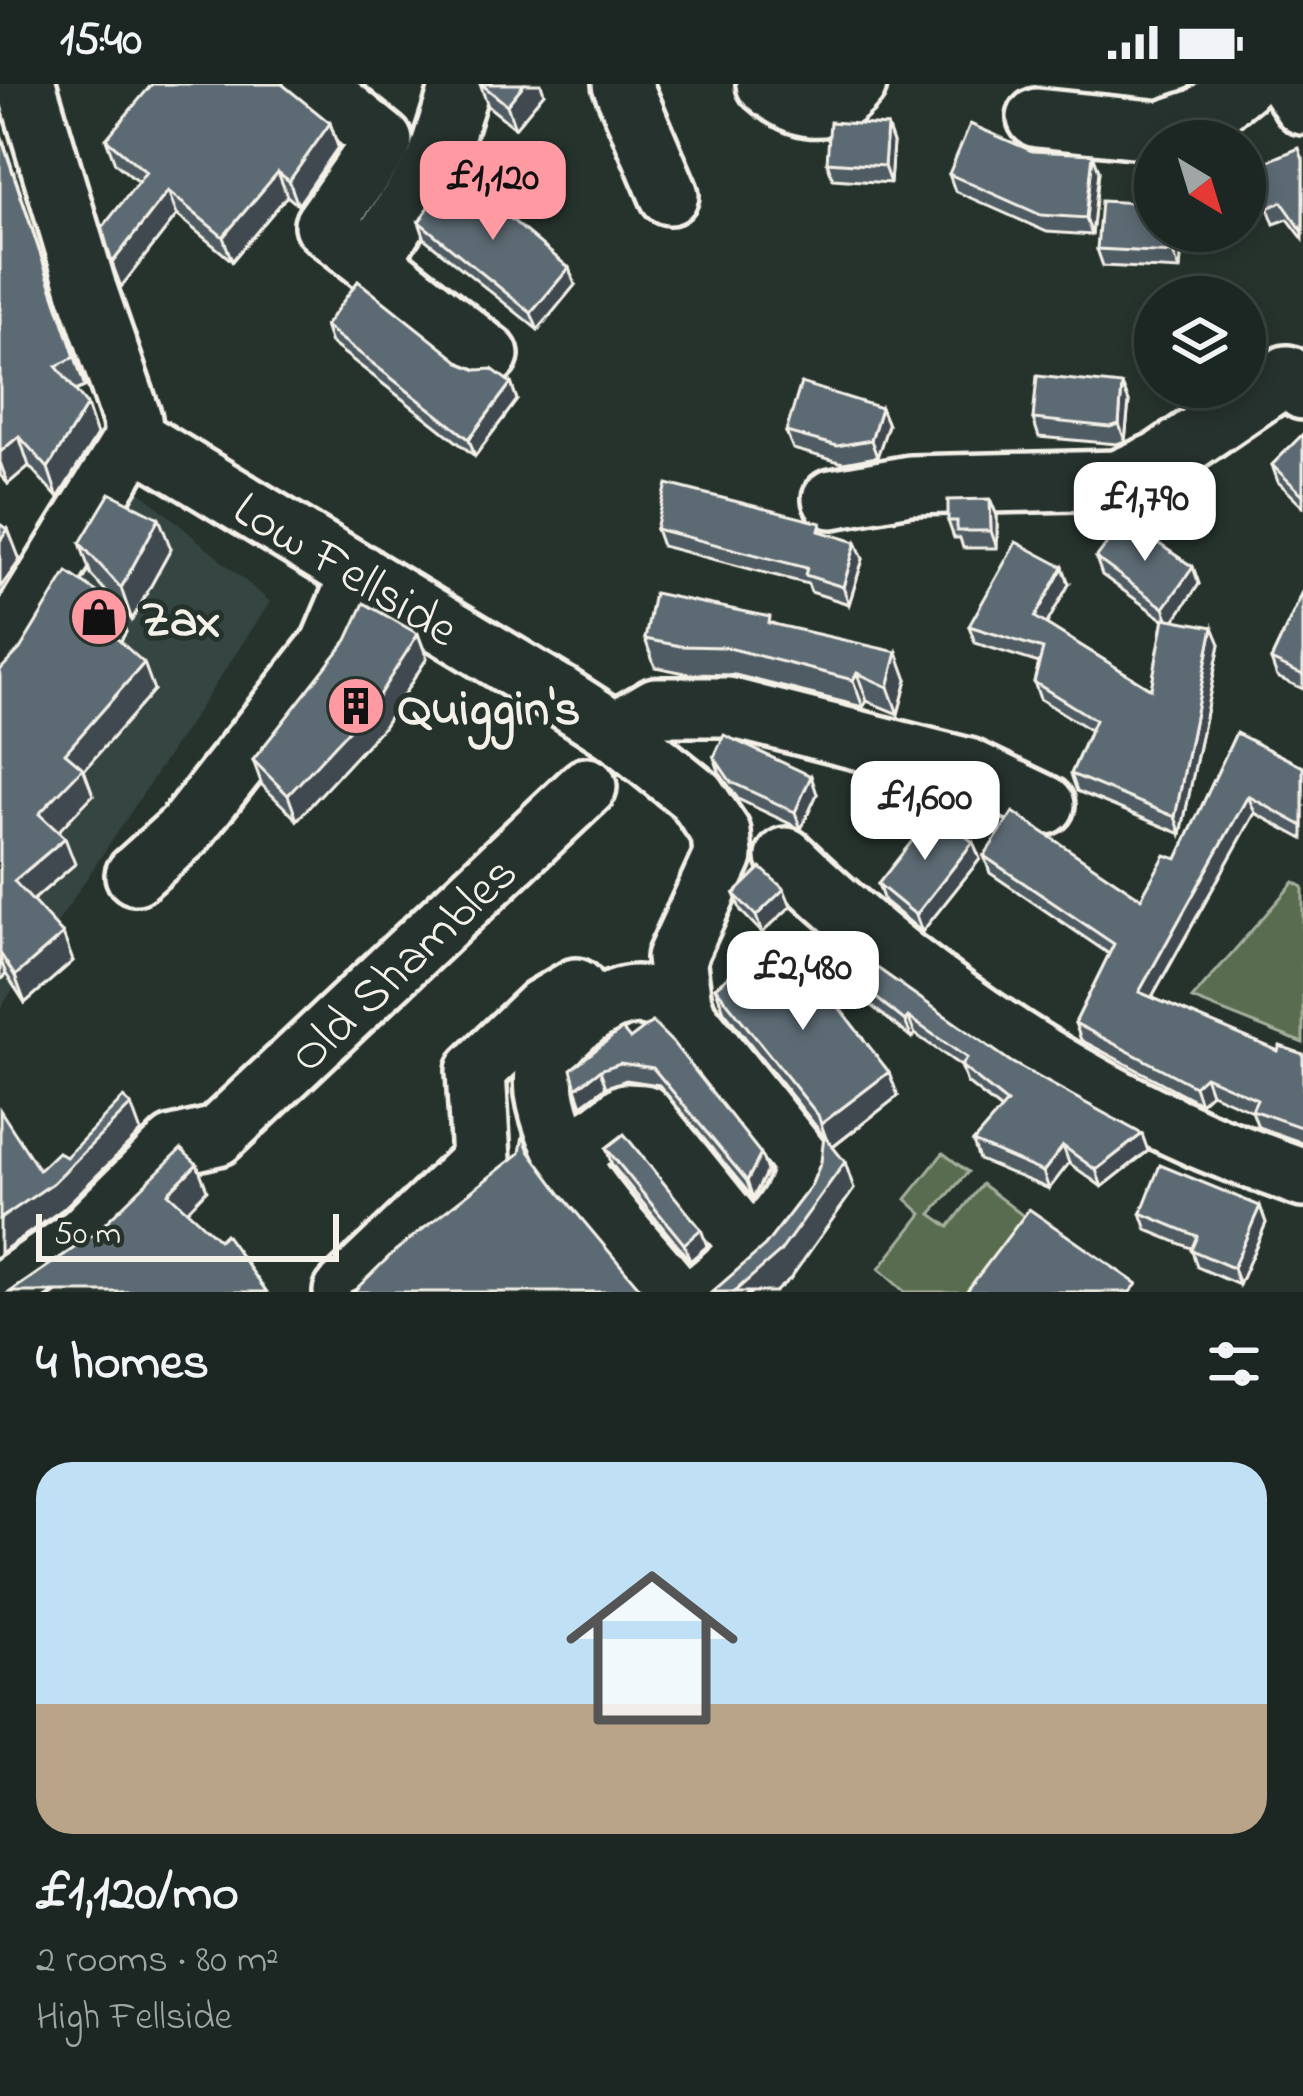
<!DOCTYPE html>
<meta charset="utf-8">
<style>
body{margin:0;font-family:"Indie Flower",sans-serif;background:#252e2a;color:#f1f3f6;height:100vh;display:flex;flex-direction:column;font-size:45px;white-space:nowrap}
*{box-sizing:border-box;margin:0}
p{font-size:39px;color:#a0a5a5}
.icon{flex:none;width:66px;height:66px;fill:none;stroke:currentColor;stroke-width:2;stroke-linecap:round;stroke-linejoin:round}
.map{position:relative;height:1208px;overflow:hidden}
.side{display:flex;flex-direction:column;background:#1c2622;flex:1}
.side>*{flex:none}
.needle{width:78px;rotate:142deg}
.controls{position:absolute;left:1134px;top:36px;display:grid;gap:24px}
.controls a{display:grid;place-items:center;width:132px;height:132px;border-radius:50%;background:#1c2622;box-shadow:0 6px 18px #0003,0 0 0 3px #3a4340;font-size:60px}
.scale{position:absolute;left:36px;bottom:30px;width:303px;box-sizing:border-box;padding-left:12px;border:6px solid #f4f1e8;border-top:0;font-size:33px;line-height:42px;white-space:nowrap;color:#f4f1e8;-webkit-text-stroke:9px #26332d;paint-order:stroke}
.price{position:absolute;translate:-50% -102px;padding:0 27px;border-radius:24px;background:#fff;color:#222;font-size:39px;line-height:78px;filter:drop-shadow(0 3px 6px #0008)}
.price::after{content:'';position:absolute;left:50%;top:72px;width:36px;height:27px;margin-left:-18px;background:inherit;clip-path:polygon(0 0,100% 0,50% 100%)}
.price.current{background:#ff9aa2;color:#111}
ul{padding:0;list-style:none}
li{display:grid;align-content:center;gap:24px;height:636px;padding:0 36px}
li span{display:grid;place-items:center;height:372px;border-radius:36px;color:#555}
li>.icon{margin-inline-start:auto}
span .icon{width:216px;height:216px;fill:#fffc;stroke-width:1}
li b{font-size:51px}
h2{display:flex;justify-content:space-between;align-items:center;height:144px;padding:0 36px;font-size:51px}
.status{display:flex;justify-content:space-between;align-items:center;height:84px;padding:0 60px;background:#1c2622;direction:ltr}
.status svg{height:33px;fill:currentColor}
.map>svg:first-child{display:block}
.built{fill:#364442}
.green{fill:#586c4f;stroke:#a6ae9c;stroke-width:3}
.lines{fill:none;stroke-linecap:round;stroke-linejoin:round}
.minor-casing{stroke:#f4f1e8;stroke-width:66}
.minor{stroke:#26332d;stroke-width:57}
.wall{fill:#4f5b63;stroke:#f4f1e8;stroke-width:3}
.shaded-wall{fill:#404a50;stroke:#f4f1e8;stroke-width:3}
.building{fill:#5c6a73;stroke:#f4f1e8;stroke-width:3}
.labels{text-anchor:middle;stroke-width:10;stroke-linejoin:round;paint-order:stroke}
.street-label{font-size:51px;fill:#f4f1e8;stroke:#26332d}
.poi-label{font-size:51px;font-weight:bold;fill:#f4f1e8;stroke:#26332d;text-anchor:start}
</style>
<div class="status"><b>15:40</b><svg viewBox="0 0 49 12"><path d="M0 12V9h3v3zM5 12V6h3v6zM10 12V3h3v9zM15 12V0h3v12zM26 1h20v11H26zM47 4h2v5h-2z"/></svg></div>
<div class="map">
<svg width="1303" height="1208" viewBox="0 0 1303 1208">
<rect width="100%" height="100%" fill="#26332d"/>
<filter id="ink" filterUnits="userSpaceOnUse"><feTurbulence type="fractalNoise" baseFrequency=".00833" numOctaves="2"/><feDisplacementMap in="SourceGraphic" scale="24" xChannelSelector="R" yChannelSelector="G"/><feConvolveMatrix kernelMatrix="1 2 1 2 8 2 1 2 1" color-interpolation-filters="sRGB"/></filter>
<g filter="url(#ink)">
<!-- built -->
<polygon class="built" points="140,407 270,518 0,925 0,598 19,580"/>
<!-- green -->
<g class="green">
<polygon points="1294,798 1303,803 1303,959 1192,915"/>
<polygon points="943,1069 968,1088 931,1130 949,1143 982,1100 1026,1134 970,1208 905,1208 879,1185 922,1130 906,1115"/>
</g>
<g class="lines">
<!-- minor casing -->
<g class="minor-casing">
<g id="minor">
<polyline points="26,0 87,205 132,335 134,354"/>
<polyline points="313,0 383,57 324,141 370,177"/>
<polyline points="461,0 435,81 370,177 489,271"/>
<polyline points="622,0 669,111"/>
<path d="M766 0C797 27 828 35 857 0"/>
<polyline points="1289,0 1303,21"/>
<polyline points="1037,34 1161,47 1202,33 1243,0"/>
<path id="s1" d="M134 354 559 611 615 647 696 712 721 749 723 772 676 874 682 919 688 935 801 1076C807 1122 737 1180 704 1208"/>
<polyline points="832,415 910,401 1118,396 1162,376 1287,291 1303,306"/>
<polyline points="0,571 134,354"/>
<polyline points="615,647 656,623 727,623 968,684 1045,721"/>
<path d="M786 773C904 888 1049 988 1200 1055 1234 1070 1269 1081 1303 1094"/>
<polyline points="135,791 184,747 330,561 360,490"/>
<polyline points="566,1075 626,1029 643,1030 751,1164"/>
<path id="s2" d="M1 1208 84 1151 174 1062 217 1052 587 703"/>
<polyline points="343,1208 481,1076 476,987 542,924 576,904"/>
<path d="M673 1208C626 1149 557 1087 545 1009 544 1000 544 982 548 973 560 946 614 905 644 912 671 918 685 933 702 954"/>
</g>
</g>
<!-- minor -->
<use href="#minor" class="minor"/>
</g>
<!-- wall -->
<g class="wall">
<polygon points="480,0 544,9 515,44 488,22"/>
<polygon points="330,39 338,63 298,121 287,112 232,177 177,131 121,203 138,98 115,79 106,55"/>
<polygon points="887,42 893,59 890,99 833,95 827,78"/>
<polygon points="0,47 85,303 75,307 97,351 58,414 29,382 8,400 0,391"/>
<polygon points="1032,67 1099,87 1092,151 1047,148 955,107 949,90"/>
<polygon points="1303,76 1303,155 1288,135 1274,140 1268,124"/>
<polygon points="419,138 575,201 538,246 425,155"/>
<polygon points="1183,147 1180,186 1103,182 1097,165"/>
<polygon points="325,242 462,280 511,299 517,316 475,372 331,259"/>
<polygon points="1122,301 1129,318 1125,357 1117,360 1039,353 1033,335"/>
<polygon points="881,324 888,341 877,373 843,379 793,365 786,348"/>
<polygon points="1303,350 1303,422 1278,398 1272,381"/>
<polygon points="990,415 997,432 997,464 963,464 960,454 954,454 948,437"/>
<polygon points="656,445 824,448 863,475 849,520 811,508 808,500 662,462"/>
<polygon points="80,459 171,465 132,536 91,491"/>
<polygon points="1096,474 1193,483 1199,500 1174,536 1220,560 1181,750 1077,707 1071,690 1090,646 1040,615 1034,598 1039,579 975,559 969,542 1069,500 1046,540 1151,605 1164,536 1102,491"/>
<polygon points="1303,508 1303,605 1277,593 1271,576"/>
<polygon points="116,521 126,548 120,558 154,606 84,686 93,711 58,747 75,780 32,817 73,877 25,919 6,890 0,896 0,586"/>
<polygon points="772,539 907,596 898,630 867,617 863,623 735,591 690,590 655,583 645,555"/>
<polygon points="418,550 427,574 383,643 297,736 262,701 253,676"/>
<polygon points="1236,649 1303,683 1303,755 1255,729 1152,914 1278,967 1303,970 1303,1059 1258,1043 1252,1027 1211,1009 1200,1019 1081,956 1075,939 1109,870 990,789 984,772 1141,814 1177,775"/>
<polygon points="714,673 817,710 801,745 738,715 720,690"/>
<polygon points="973,758 980,775 922,848 884,817 878,800"/>
<polygon points="734,810 791,822 762,849 741,827"/>
<polygon points="782,882 898,1012 833,1063 854,1105 790,1195 765,1162 811,1102 821,1078 826,1055 724,927 715,903"/>
<polygon points="859,900 1011,978 1148,1067 1102,1103 1069,1079 1049,1105 979,1076 973,1058 1001,1026 967,999 961,982 915,950 912,954 865,917"/>
<polygon points="630,955 767,1087 753,1114 659,1001 626,996 606,1003 582,1021 576,1004"/>
<polygon points="606,1064 707,1162 690,1177 612,1081"/>
<polygon points="1260,1122 1266,1139 1239,1201 1197,1183 1191,1164 1147,1146 1141,1129"/>
</g>
<!-- shaded-wall -->
<g class="shaded-wall">
<polygon points="524,0 541,0 544,9 515,44 507,21"/>
<polygon points="330,39 338,63 298,121 289,97"/>
<polygon points="887,42 893,59 890,99 884,82"/>
<polygon points="1093,70 1099,87 1092,151 1086,134"/>
<polygon points="278,88 287,112 232,177 223,153"/>
<polygon points="168,107 177,131 121,203 112,179"/>
<polygon points="1175,147 1183,147 1180,186 1173,169"/>
<polygon points="569,184 575,201 538,246 531,229"/>
<polygon points="511,299 517,316 475,372 469,355"/>
<polygon points="1122,301 1129,318 1125,357 1119,340"/>
<polygon points="87,321 97,351 58,414 48,384"/>
<polygon points="881,324 888,341 877,373 871,356"/>
<polygon points="19,352 29,382 8,400 0,378 0,368"/>
<polygon points="990,415 997,432 997,464 991,447"/>
<polygon points="159,434 171,465 132,536 121,504"/>
<polygon points="8,445 20,476 0,504 0,457"/>
<polygon points="856,458 863,475 849,520 843,503"/>
<polygon points="1063,483 1069,500 1041,550 1035,533"/>
<polygon points="1193,483 1199,500 1171,541 1164,524"/>
<polygon points="116,521 126,548 113,570 104,543"/>
<polygon points="1213,543 1220,560 1181,750 1175,733"/>
<polygon points="418,550 427,574 383,643 297,736 288,711"/>
<polygon points="897,568 907,596 898,630 888,603"/>
<polygon points="144,579 154,606 84,686 93,711 49,757 39,730 65,669"/>
<polygon points="857,589 867,617 863,623 853,596"/>
<polygon points="811,692 817,710 801,745 795,728"/>
<polygon points="1248,712 1255,729 1145,925 1139,908"/>
<polygon points="65,754 75,780 24,824 14,797"/>
<polygon points="973,758 980,775 922,848 916,831"/>
<polygon points="784,805 791,822 762,849 756,832"/>
<polygon points="63,850 73,877 25,919 15,892"/>
<polygon points="0,874 6,890 0,896"/>
<polygon points="908,933 915,950 912,954 905,937"/>
<polygon points="600,986 606,1003 582,1021 576,1004"/>
<polygon points="889,988 898,1012 830,1065 821,1040"/>
<polygon points="1205,992 1211,1009 1200,1019 1194,1002"/>
<polygon points="131,1021 141,1048 63,1125 0,1169 0,1135"/>
<polygon points="1142,1050 1148,1067 1102,1103 1096,1086"/>
<polygon points="1063,1062 1069,1079 1049,1105 1043,1088"/>
<polygon points="761,1070 767,1087 753,1114 747,1097"/>
<polygon points="845,1078 854,1105 790,1195 775,1208 734,1208"/>
<polygon points="197,1080 207,1106 178,1136 168,1109"/>
<polygon points="1260,1122 1266,1139 1239,1201 1233,1184"/>
<polygon points="701,1145 707,1162 690,1177 684,1160"/>
</g>
<!-- building -->
<g class="building">
<polygon points="152,0 282,0 330,39 289,97 278,88 223,153 168,107 112,179 102,144 146,88 106,55"/>
<polygon points="481,0 524,0 507,21"/>
<polygon points="830,38 887,42 884,82 827,78"/>
<polygon points="970,40 1032,67 1093,70 1086,134 1041,131 949,90"/>
<polygon points="0,50 75,273 56,282 87,321 48,384 19,352 0,368"/>
<polygon points="1299,64 1303,76 1303,148 1282,118 1268,124 1261,80"/>
<polygon points="453,86 569,184 531,229 419,138"/>
<polygon points="1101,117 1155,120 1155,147 1175,147 1173,169 1097,165"/>
<polygon points="358,197 462,280 477,286 492,285 511,299 469,355 325,242"/>
<polygon points="1037,292 1122,301 1119,340 1110,343 1033,335"/>
<polygon points="801,299 881,324 871,356 837,362 786,348"/>
<polygon points="1303,350 1303,411 1272,381"/>
<polygon points="667,400 821,439 819,447 856,458 843,503 805,491 807,484 656,445"/>
<polygon points="110,409 159,434 121,504 80,459"/>
<polygon points="990,415 991,447 957,447 957,437 948,437 948,416"/>
<polygon points="1124,436 1193,483 1164,524 1096,474"/>
<polygon points="0,440 8,445 0,457"/>
<polygon points="1016,458 1063,483 1035,533 1151,605 1164,534 1213,543 1175,733 1071,690 1095,636 1034,598 1043,565 969,542"/>
<polygon points="67,488 116,521 104,543 144,579 65,669 83,684 39,730 65,754 14,797 63,850 15,892 0,869 0,586 20,565"/>
<polygon points="1303,508 1303,591 1271,576"/>
<polygon points="654,509 770,533 769,539 897,568 888,603 857,589 853,596 725,563 680,562 645,555"/>
<polygon points="364,519 418,550 374,619 288,711 253,676 347,556"/>
<polygon points="1236,649 1303,683 1303,742 1248,712 1139,908 1278,967 1280,962 1303,970 1303,1044 1252,1026 1257,1015 1205,992 1194,1002 1075,939 1114,860 984,772 1013,728 1141,814 1165,771 1177,775"/>
<polygon points="724,651 811,692 795,728 731,698 714,673"/>
<polygon points="935,728 973,758 916,831 878,800"/>
<polygon points="761,784 784,805 756,832 734,810"/>
<polygon points="767,862 782,882 791,875 824,918 831,913 889,988 821,1040 818,1031 715,903"/>
<polygon points="873,881 1011,978 1142,1050 1096,1086 1063,1062 1043,1088 973,1058 1007,1019 961,982 967,974 908,933 905,937 859,900"/>
<polygon points="652,938 674,960 761,1070 747,1097 653,984 620,979 600,986 576,1004 571,985 622,945 630,955"/>
<polygon points="123,1014 131,1021 53,1099 0,1135 0,1026 39,1086 58,1068 66,1073"/>
<polygon points="624,1050 701,1145 684,1160 606,1064"/>
<polygon points="523,1051 529,1067 560,1109 638,1202 646,1208 350,1208 356,1205 395,1167 520,1069"/>
<polygon points="824,1052 845,1078 780,1168 734,1208 712,1208 765,1162 811,1102 821,1078"/>
<polygon points="181,1065 197,1080 168,1109 219,1156 225,1150 267,1208 10,1208 93,1151"/>
<polygon points="1160,1081 1260,1122 1233,1184 1191,1166 1197,1152 1141,1129"/>
<polygon points="1029,1125 1137,1200 1130,1208 966,1208"/>
</g>
</g>
<!-- icons -->
<defs>
<g id="shop-disc" transform="scale(3)"><circle r="9.5" fill="#ff9aa2" stroke="#26332d"/><path d="M-5-2.5h2.3a2.7 3.5 0 0 1 5.4 0H5L5.5 6h-11ZM-1.5-2.5h3a1.5 2.3 0 0 0-3 0Z" fill="#111"/></g>
<g id="building-disc" transform="scale(3)"><circle r="9.5" fill="#ff9aa2" stroke="#26332d"/><path d="M-4-6H4V6H1V3H-1V6H-4ZM-2.5-4.3h1.7v1.8h-1.7ZM.8-4.3h1.7v1.8H.8ZM-2.5-1h1.7V.8h-1.7ZM.8-1h1.7V.8H.8Z" fill="#111"/></g>
</defs>
<g fill-rule="evenodd">
<use href="#shop-disc" x="99" y="533"/>
<use href="#building-disc" x="356" y="622"/>
</g>
<g class="labels">
<!-- street labels -->
<g class="street-label">
<text dy="18" stroke="none"><textPath href="#s1" startOffset="249">Low Fellside</textPath></text>
<text dy="18" stroke="none"><textPath href="#s2" startOffset="525">Old Shambles</textPath></text>
</g>
<!-- poi labels -->
<g class="poi-label">
<text x="141" y="551">Zax</text>
<text x="398" y="640">Quiggin's</text>
</g>
</g>
</svg>
<div class="controls">
<a><svg class="needle" viewBox="-14 -14 28 28"><path d="M0-13l5 13h-10z" fill="#e53935"/><path d="M0 13l5-13h-10z" fill="#a0a5a5"/></svg></a>
<a><svg class="icon" aria-label="layers" viewBox="0 0 24 24"><path d="M12 4l9 5-9 5-9-5zM3 14l9 5 9-5"/></svg></a>
</div>
<div class="scale">50 m</div>
<b class="price current" style="left:493px;top:159px">£1,120</b>
<b class="price" style="left:1145px;top:480px">£1,790</b>
<b class="price" style="left:925px;top:779px">£1,600</b>
<b class="price" style="left:803px;top:949px">£2,480</b>
</div>
<section class="side">
<h2>4 homes<svg class="icon" aria-label="filters" viewBox="0 0 24 24"><path d="M4 7h16M4 17h16"/><circle cx="9" cy="7" r="2"/><circle cx="15" cy="17" r="2"/></svg></h2>
<ul>
<li><span style="background:linear-gradient(#bfe0f5 65%,#b9a48a 0)"><svg class="icon" aria-label="home" viewBox="0 0 24 24"><path d="M3 11l9-7 9 7M6 9v11h12V9"/></svg></span><div><b>£1,120/mo</b><p>2 rooms · 80 m²</p><p>High Fellside</p></div></li>
</ul>
</section>
